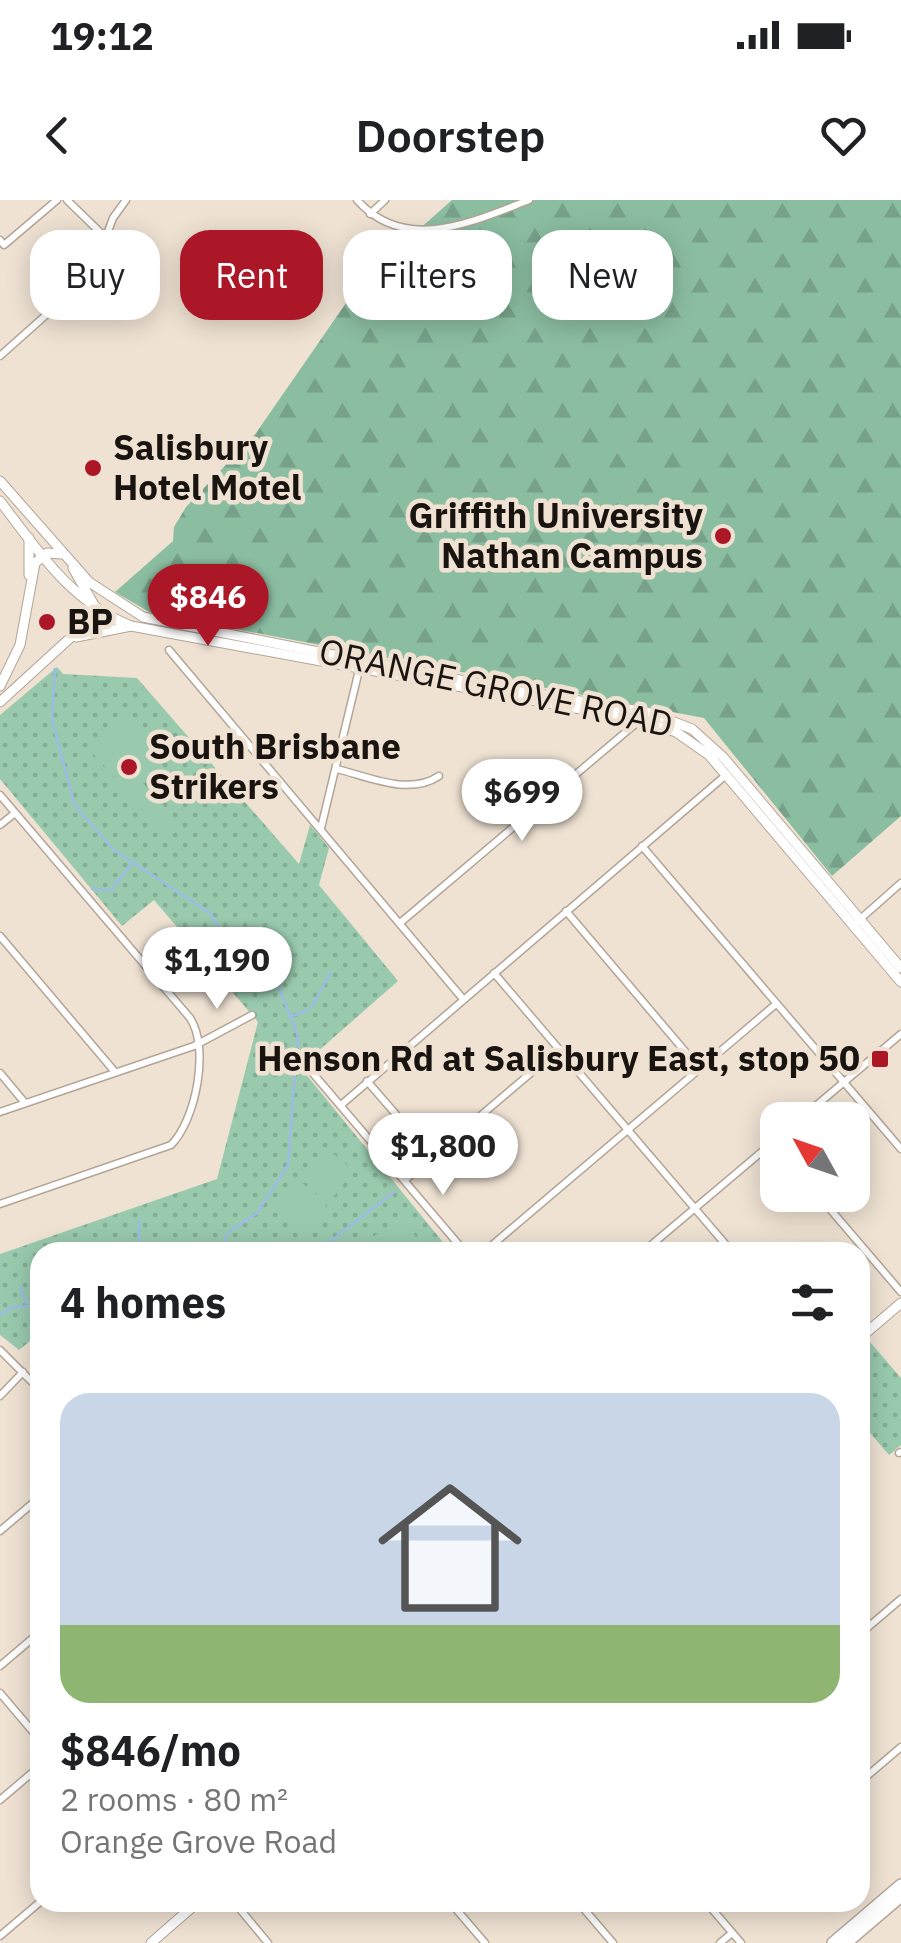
<!DOCTYPE html>
<meta charset="utf-8">
<style>
body{margin:0;font-family:"IBM Plex Sans",sans-serif;background:#f6f6f6;color:#202124;height:100vh;display:flex;flex-direction:column;font-size:38px;white-space:nowrap}
*{box-sizing:border-box;margin:0}
p{font-size:32px;color:#757577}
.icon{flex:none;width:55px;height:55px;fill:none;stroke:currentColor;stroke-width:2;stroke-linecap:round;stroke-linejoin:round}
.map{position:relative;flex:1;overflow:hidden}
.side{position:absolute;left:30px;top:1042px;width:840px;height:670px;display:flex;flex-direction:column;background:#fff;border-radius:30px;box-shadow:0 5px 25px #0003}
.side>*{flex:none}
.hud{position:absolute;left:30px;top:30px;width:842px;height:90px;display:flex;gap:20px}
.needle{width:65px;rotate:310deg}
.buttons{position:absolute;left:760px;top:902px;display:grid;gap:20px}
.buttons a{display:grid;place-items:center;width:110px;height:110px;border-radius:20px;background:#fff;box-shadow:0 5px 25px #0003;font-size:50px}
.price{position:absolute;translate:-50% -85px;padding:0 22px;border-radius:35px;background:#fff;color:#222;font-size:32px;line-height:65px;filter:drop-shadow(0 2px 5px #0008)}
.price::after{content:'';position:absolute;left:50%;top:60px;width:30px;height:22px;margin-left:-15px;background:inherit;clip-path:polygon(0 0,100% 0,50% 100%)}
.price.selected{background:#ac1728;color:#fff}
ul{padding:0;list-style:none}
li{display:grid;align-content:center;gap:20px;height:530px;padding:0 30px}
li+li{border-top:2px solid #e0e0e0}
li span{display:grid;place-items:center;height:310px;border-radius:30px;color:#555}
li>.icon{margin-inline-start:auto}
span .icon{width:180px;height:180px;fill:#fffc;stroke-width:1}
li b{font-size:42px}
h2{display:flex;justify-content:space-between;align-items:center;height:120px;padding:0 30px;font-size:42px}
.pill{padding:0 35px;border-radius:30px;background:#fff;box-shadow:0 5px 25px #0003;font-size:35px;line-height:90px}
.pill.selected{background:#ac1728;color:#fff}
.status{display:flex;justify-content:space-between;align-items:center;height:70px;padding:0 50px;background:#fff;direction:ltr}
.status svg{height:28px;fill:currentColor}
header{display:flex;justify-content:space-between;align-items:center;height:130px;padding:0 30px;background:#fff;font-size:45px;font-weight:600}
.map>svg:first-child{display:block}
.green{fill:url(#green-dots)}
.forest{fill:url(#forest-firs)}
.pitch{fill:#99caae}
.lines{fill:none;stroke-linecap:round;stroke-linejoin:round}
.stream{stroke:#9dbce5;stroke-width:2.5}
.street-casing{stroke:#b2a597;stroke-width:9}
.secondary-casing{stroke:#b2a597;stroke-width:11}
.highway-casing{stroke:#b2a597;stroke-width:14}
.street{stroke:#fff;stroke-width:6}
.secondary{stroke:#fff;stroke-width:9}
.highway{stroke:#fff;stroke-width:11}
.poi-dot{fill:#ac1728;stroke:#efe2d3;stroke-width:4}
.labels{text-anchor:middle;stroke-width:9;stroke-linejoin:round;paint-order:stroke}
.poi-label{font-size:35px;font-weight:bold;fill:#19140f;stroke:#efe2d3;text-anchor:start}
.street-label{font-size:35px;fill:#19140f;stroke:#efe2d3}
</style>
<div class="status"><b>19:12</b><svg viewBox="0 0 49 12"><path d="M0 12V9h3v3zM5 12V6h3v6zM10 12V3h3v9zM15 12V0h3v12zM26 1h20v11H26zM47 4h2v5h-2z"/></svg></div>
<header><svg class="icon" aria-label="back" viewBox="0 0 24 24"><path d="M15 5l-7 7 7 7"/></svg>Doorstep<svg class="icon" aria-label="heart" viewBox="0 0 24 24"><path d="M12 20l-8-8c-3-5 5-10 8-4 3-6 11-1 8 4z"/></svg></header>
<div class="map">
<svg width="901" height="1743" viewBox="0 0 901 1743">
<defs>
<pattern id="green-dots" width="8" height="8" patternUnits="userSpaceOnUse" patternTransform="scale(2.5)"><rect width="8" height="8" fill="#99caae"/><path d="M2 2h.1M6 6h.1" fill="none" stroke="#83ad94" stroke-width="1.8" stroke-linecap="round"/></pattern>
<pattern id="forest-firs" width="22" height="20" patternUnits="userSpaceOnUse" patternTransform="scale(2.5)"><rect width="22" height="20" fill="#8bbda1"/><path d="M5 1l3.5 6h-7zM16 11l3.5 6h-7z" fill="#77a289"/></pattern>
</defs>
<rect width="100%" height="100%" fill="#efe2d3"/>
<!-- green -->
<g class="green">
<polygon points="57,467 63,474 137,478 299,664 310,625 329,648 319,685 398,781 300,867 451,1052 40,1052 40,1133 19,1150 0,1135 0,1054 217,979 258,822 154,700 122,726 0,579 0,515"/>
<polygon points="870,1142 901,1178 901,1245 889,1255 860,1221 860,1151"/>
</g>
<!-- forest -->
<polygon class="forest" points="452,0 901,0 901,616 832,676 704,518 151,413 115,392 173,341 174,327 186,307 256,233 362,80"/>
<!-- pitch -->
<g class="pitch">
<polygon points="127,514 165,556 139,579 182,626 169,637 88,548"/>
<polygon points="325,947 354,971 330,1001 301,977"/>
<polygon points="298,980 328,1003 304,1033 275,1009"/>
<polygon points="404,1018 425,1052 347,1052"/>
</g>
<g class="lines">
<!-- stream -->
<g class="stream">
<polyline points="55,469 52,520 75,606 114,650 210,713 234,752 279,788 298,836 288,965 257,1013 229,1032 219,1052"/>
<polyline points="92,689 111,690 132,663"/>
<polyline points="312,806 331,772"/>
<polyline points="291,817 308,809"/>
<polyline points="139,1052 139,1020"/>
<polyline points="309,1052 328,1043 394,992"/>
<polyline points="20,1086 26,1103"/>
<polyline points="0,1115 10,1108 40,1104"/>
</g>
<!-- street casing -->
<g class="street-casing">
<g id="street">
<polyline points="67,0 106,38"/>
<path d="M357 0C405 54 472 22 529 0"/>
<polyline points="370,14 385,0"/>
<polyline points="0,40 4,45 57,0"/>
<polyline points="0,156 92,74 113,18 126,0"/>
<polyline points="169,450 463,799"/>
<path d="M337 569C369 577 409 596 439 576"/>
<path d="M0 595 190 818C210 848 196 920 171 945L0 1004"/>
<polyline points="0,625 15,613"/>
<polyline points="321,628 360,466"/>
<polyline points="642,646 901,949"/>
<polyline points="566,711 700,869"/>
<polyline points="858,721 901,683"/>
<polyline points="400,723 640,520"/>
<polyline points="0,736 115,872"/>
<polyline points="494,773 732,1052"/>
<polyline points="305,864 465,1052"/>
<polyline points="0,873 25,903"/>
<polyline points="367,881 432,956"/>
<polyline points="341,905 726,575"/>
<polyline points="0,912 194,846 252,815"/>
<polyline points="799,920 901,834"/>
<polyline points="405,980 559,849"/>
<polyline points="818,995 901,1092"/>
<polyline points="484,1052 776,804"/>
<polyline points="643,1052 778,938"/>
<polyline points="0,1150 40,1190"/>
<polyline points="0,1196 23,1172"/>
<polyline points="899,1253 901,1252"/>
<polyline points="0,1331 40,1297"/>
<polyline points="860,1434 901,1399"/>
<polyline points="0,1466 40,1432"/>
<polyline points="0,1493 40,1540"/>
<polyline points="860,1582 901,1547"/>
<polyline points="0,1600 40,1566"/>
<polyline points="234,1702 268,1743"/>
<polyline points="450,1702 485,1743"/>
<polyline points="578,1702 613,1743"/>
<polyline points="706,1702 741,1743"/>
<polyline points="712,1709 720,1702"/>
<polyline points="0,1736 40,1702"/>
<polyline points="720,1743 732,1733"/>
</g>
</g>
<!-- secondary casing -->
<g class="secondary-casing">
<g id="secondary">
<polyline points="0,281 89,382 143,417 480,484 651,513 692,529 723,557 901,768"/>
<path d="M0 301C38 351 71 402 131 426L640 520 676 532 709 555 901 782"/>
<polyline points="29,338 29,375"/>
<polyline points="76,437 131,426"/>
<polyline points="0,486 20,445 35,363 47,353 61,354"/>
<polyline points="0,502 92,418 94,405 73,368"/>
<polyline points="860,1138 901,1103"/>
<polyline points="151,1743 198,1702"/>
</g>
</g>
<!-- highway casing -->
<g class="highway-casing">
<g id="highway">
<polyline points="833,1743 901,1685"/>
<polyline points="846,1743 901,1696"/>
</g>
</g>
<!-- street -->
<use href="#street" class="street"/>
<!-- secondary -->
<use href="#secondary" class="secondary"/>
<!-- highway -->
<use href="#highway" class="highway"/>
</g>
<!-- markers -->
<g class="poi-dot">
<circle cx="93" cy="268" r="10"/>
<circle cx="723" cy="336" r="10"/>
<circle cx="47" cy="422" r="10"/>
<circle cx="129" cy="567" r="10"/>
<rect x="870" y="849" width="20" height="20" rx="5"/>
</g>
<g class="labels">
<!-- poi labels -->
<g class="poi-label">
<text x="113" y="260">Salisbury<tspan x="113" dy="40">Hotel Motel</tspan></text>
<text x="703" y="328" text-anchor="end">Griffith University<tspan x="703" dy="40">Nathan Campus</tspan></text>
<text x="67" y="434">BP</text>
<text x="149" y="559">South Brisbane<tspan x="149" dy="40">Strikers</tspan></text>
<text x="860" y="871" text-anchor="end">Henson Rd at Salisbury East, stop 50</text>
</g>
<!-- street labels -->
<g class="street-label">
<text transform="translate(496 488) rotate(12)" y="12">ORANGE GROVE ROAD</text>
</g>
</g>
</svg>
<div class="buttons">
<a><svg class="needle" viewBox="-14 -14 28 28"><path d="M0-13l5 13h-10z" fill="#e53935"/><path d="M0 13l5-13h-10z" fill="#757577"/></svg></a>
</div>
<b class="price selected" style="left:208px;top:449px">$846</b>
<b class="price" style="left:522px;top:644px">$699</b>
<b class="price" style="left:217px;top:812px">$1,190</b>
<b class="price" style="left:443px;top:998px">$1,800</b>
<div class="hud">
<a class="pill">Buy</a>
<a class="pill selected">Rent</a>
<a class="pill">Filters</a>
<a class="pill">New</a>
</div>
<section class="side">
<h2>4 homes<svg class="icon" aria-label="filters" viewBox="0 0 24 24"><path d="M4 7h16M4 17h16"/><circle cx="9" cy="7" r="2"/><circle cx="15" cy="17" r="2"/></svg></h2>
<ul>
<li><span style="background:linear-gradient(#c9d6e8 75%,#8fb573 0)"><svg class="icon" aria-label="home" viewBox="0 0 24 24"><path d="M3 11l9-7 9 7M6 9v11h12V9"/></svg></span><div><b>$846/mo</b><p>2 rooms · 80 m²</p><p>Orange Grove Road</p></div></li>
</ul>
</section>
</div>
